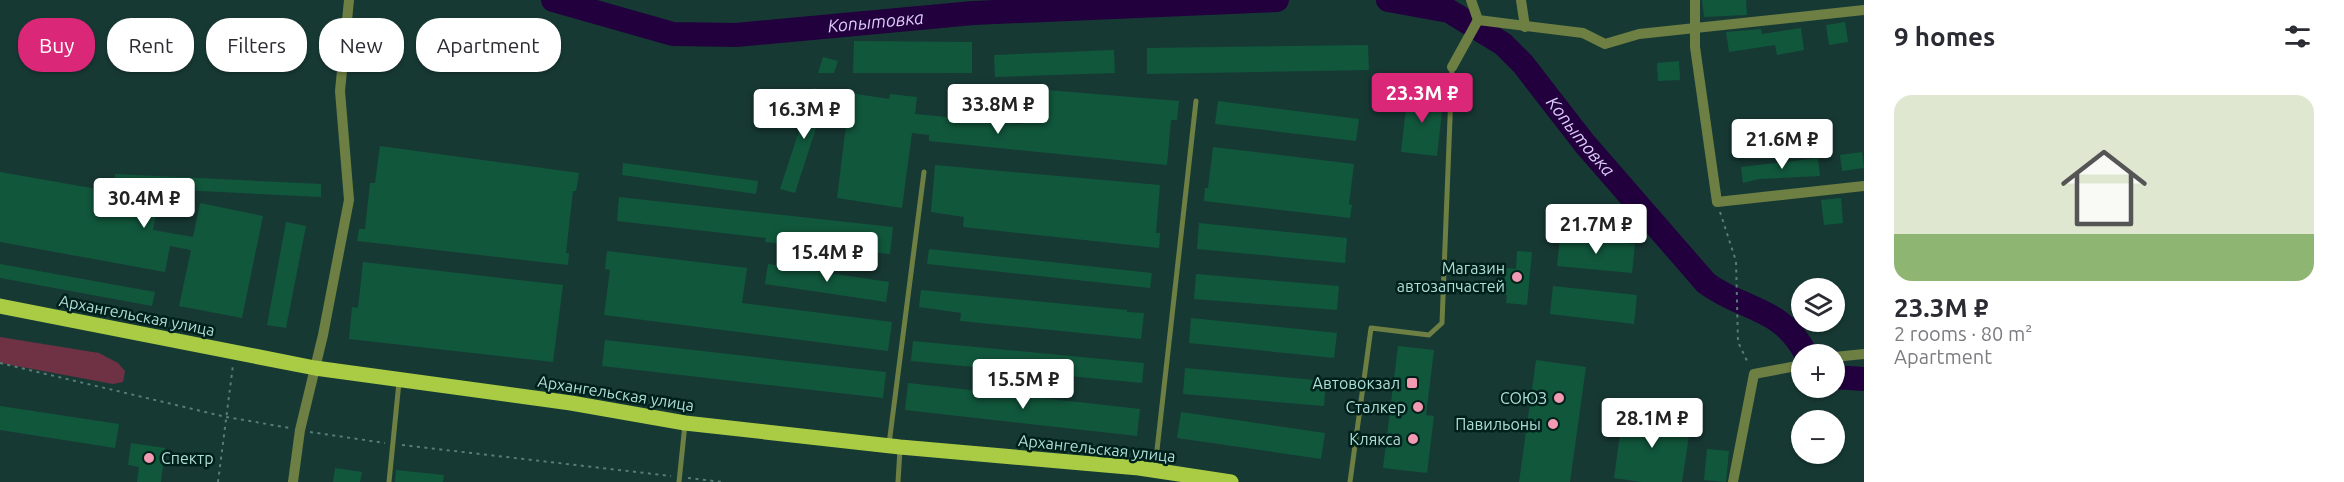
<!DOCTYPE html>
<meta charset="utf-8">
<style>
body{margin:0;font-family:Ubuntu,sans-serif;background:#f2f2f3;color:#2b2b33;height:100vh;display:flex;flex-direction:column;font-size:22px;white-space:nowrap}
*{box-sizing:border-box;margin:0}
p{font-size:20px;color:#7c7c81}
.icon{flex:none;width:33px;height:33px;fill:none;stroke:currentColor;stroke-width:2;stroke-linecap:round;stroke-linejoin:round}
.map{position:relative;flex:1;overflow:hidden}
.side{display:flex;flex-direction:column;background:#fff;width:480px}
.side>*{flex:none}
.banner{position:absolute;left:18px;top:18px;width:570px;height:54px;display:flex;gap:12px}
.fabs{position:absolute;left:1791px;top:278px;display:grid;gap:12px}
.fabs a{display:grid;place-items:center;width:54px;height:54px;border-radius:50%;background:#fff;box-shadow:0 2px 4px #0004;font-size:30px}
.price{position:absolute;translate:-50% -51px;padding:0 14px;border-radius:6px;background:#fff;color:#222;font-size:20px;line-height:39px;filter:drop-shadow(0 2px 3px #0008)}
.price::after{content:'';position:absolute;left:50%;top:36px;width:18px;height:14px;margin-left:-9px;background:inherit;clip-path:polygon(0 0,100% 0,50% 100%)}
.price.active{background:#db2777;color:#fff}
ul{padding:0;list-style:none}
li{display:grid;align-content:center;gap:12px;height:318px;padding:0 30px}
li+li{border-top:2px solid #e1e1e2}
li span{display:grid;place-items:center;height:186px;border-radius:18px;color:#555}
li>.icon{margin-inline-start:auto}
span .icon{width:108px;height:108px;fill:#fffc;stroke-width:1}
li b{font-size:26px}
h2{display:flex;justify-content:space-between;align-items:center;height:72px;padding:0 30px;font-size:26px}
.tag{padding:0 21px;border-radius:24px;background:#fff;box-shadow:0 2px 4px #0004;font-size:21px;line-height:54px}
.tag.active{background:#db2777;color:#fff}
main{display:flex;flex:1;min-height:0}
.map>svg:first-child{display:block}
.green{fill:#6f3144}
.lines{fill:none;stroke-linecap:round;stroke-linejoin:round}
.stream{stroke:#21003d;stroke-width:4}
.river{stroke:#21003d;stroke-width:24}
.building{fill:#11573c}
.path{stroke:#567d77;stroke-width:2;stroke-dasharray:3 4.5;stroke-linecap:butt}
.lane{stroke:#6e7f43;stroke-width:5}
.street{stroke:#6e7f43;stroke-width:10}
.primary{stroke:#a9cc44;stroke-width:15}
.poi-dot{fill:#f19ab1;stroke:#00201b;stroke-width:2}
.labels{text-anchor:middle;stroke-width:5;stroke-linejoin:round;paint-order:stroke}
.poi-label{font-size:16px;fill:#afded6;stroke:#00201b;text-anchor:end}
.street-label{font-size:16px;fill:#afded6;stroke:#00201b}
.water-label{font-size:18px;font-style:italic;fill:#dbc9f7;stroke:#00201b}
</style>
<main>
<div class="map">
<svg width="1864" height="482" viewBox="0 0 1864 482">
<rect width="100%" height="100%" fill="#173934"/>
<!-- green -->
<polygon class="green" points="0,337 99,353 118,363 125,371 123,382 113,384 0,363"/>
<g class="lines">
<!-- stream -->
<polyline class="stream" points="1447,0 1449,11"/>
<!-- river -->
<g class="river">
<path id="s1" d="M553 0 673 34 736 35 973 13 1277 0"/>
<path id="s2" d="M1388 0 1449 11 1503 44 1523 64 1585 144 1706 283C1743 311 1781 306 1806 354"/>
<polyline points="1834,377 1864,379"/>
</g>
</g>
<!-- building -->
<g class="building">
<polygon points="1702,0 1746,0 1747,15 1704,17"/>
<polygon points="1845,22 1848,42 1829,45 1826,25"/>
<polygon points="1801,28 1804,50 1777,55 1775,45 1729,52 1726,32 1761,29 1762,34"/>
<polygon points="854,41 972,42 972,73 853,73"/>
<polygon points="1368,45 1369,70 1147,74 1147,48"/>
<polygon points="1114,50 1115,73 995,77 994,55"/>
<polygon points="823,57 838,61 834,73 818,73"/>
<polygon points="1679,61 1680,80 1658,81 1657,63"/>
<polygon points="813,88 828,91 795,193 780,189"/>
<polygon points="1023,88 1179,101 1177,120 1171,120 1167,165 929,141 929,135 912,133 902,208 837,198 850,93 889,99 890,94 917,97 915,114 1020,124"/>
<polygon points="1408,91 1444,95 1437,156 1401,152"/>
<polygon points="1218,101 1359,119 1356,141 1215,124"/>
<polygon points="380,146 579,173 576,191 573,191 566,253 569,253 568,265 357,241 359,229 365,229 370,183 375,183"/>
<polygon points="1213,147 1354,164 1349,204 1352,205 1350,218 1204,201 1205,188 1208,188"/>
<polygon points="1862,152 1864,168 1842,171 1840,155"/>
<polygon points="1818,158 1820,176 1759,179 1743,183 1741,167"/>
<polygon points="623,163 758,181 756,194 622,175"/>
<polygon points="935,165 1160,185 1156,233 1160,233 1159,248 963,227 964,217 931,212"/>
<polygon points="0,172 114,192 115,174 321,184 321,197 161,189 153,230 193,237 200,203 263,216 242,318 179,306 191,250 170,246 165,272 0,242"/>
<polygon points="619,197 893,227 890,254 765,242 766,238 617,221"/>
<polygon points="1841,198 1843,223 1824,225 1821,200"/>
<polygon points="286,222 306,226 286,328 267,325"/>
<polygon points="1199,223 1347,238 1345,263 1197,249"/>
<polygon points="1560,237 1635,244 1632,273 1557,266"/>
<polygon points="929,249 1152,273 1150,288 927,264"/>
<polygon points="607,251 747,268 742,303 892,322 888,351 604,315 610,270 605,269"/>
<polygon points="1517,251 1532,252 1527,305 1506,303 1507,295 1495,294 1497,277 1505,278 1506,268 1516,269"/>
<polygon points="363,262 563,285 553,362 349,339 352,307 358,308"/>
<polygon points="0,264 155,292 152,306 0,278"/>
<polygon points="768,264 889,282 886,302 765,284"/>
<polygon points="1196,274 1339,286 1337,310 1194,299"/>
<polygon points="1553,286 1637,295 1634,324 1550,314"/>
<polygon points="921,290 1127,310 1127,312 1144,313 1141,339 960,321 961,313 919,307"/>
<polygon points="1191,318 1337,333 1334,358 1189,343"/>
<polygon points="605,340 886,372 883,398 602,366"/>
<polygon points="913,341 1144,363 1142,383 911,361"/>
<polygon points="1398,346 1434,350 1426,415 1434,416 1427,473 1383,468"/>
<polygon points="1536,360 1586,367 1570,482 1519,482"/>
<polygon points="1185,368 1326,381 1324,406 1183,394"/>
<polygon points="908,383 1140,409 1137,436 905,410"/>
<polygon points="0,406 119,424 115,448 0,430"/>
<polygon points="1181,412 1325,433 1321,459 1177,438"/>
<polygon points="1623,413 1691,423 1682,482 1641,482 1614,478"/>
<polygon points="131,443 165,448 161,482 137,482 139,467 128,465"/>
<polygon points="1707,449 1729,451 1726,482 1704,480"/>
<polygon points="335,468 362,472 360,482 333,482"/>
<polygon points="396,470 444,475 443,482 395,482"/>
</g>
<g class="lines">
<!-- path -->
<g class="path">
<polyline points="1720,212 1736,261 1738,342 1748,363"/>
<polyline points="0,363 226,417 290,428"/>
<polyline points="310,432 385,443"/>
<polyline points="402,445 671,476"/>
<polyline points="688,478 723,482"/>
<polyline points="218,482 233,365"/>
</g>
<!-- lane -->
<g class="lane">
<polyline points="889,444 924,172"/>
<polyline points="1155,468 1196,101"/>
<polyline points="389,482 399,382"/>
<polyline points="679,482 685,424"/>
<polyline points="898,482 900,449"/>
<polyline points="1350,482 1371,328 1429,335 1442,323 1452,67"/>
</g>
<!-- street -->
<g class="street">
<polyline points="1471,0 1478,20 1583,33 1605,44 1639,34 1864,10"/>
<polyline points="1521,0 1525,27"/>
<polyline points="1695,0 1695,47 1717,202 1864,186"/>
<polyline points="1452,67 1478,20"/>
<polyline points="1834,357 1864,354"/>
<polyline points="293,482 300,430 323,335 349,200 340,91 349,0"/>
<polyline points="1733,482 1754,374 1802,365"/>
</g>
<!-- primary -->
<polyline class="primary" points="0,306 315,368 571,403 685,423 900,447 1139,468 1231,482"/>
</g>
<!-- markers -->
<g class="poi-dot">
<circle cx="1517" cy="277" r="6"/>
<rect x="1406" y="377" width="12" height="12" rx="3"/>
<circle cx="1559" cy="398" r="6"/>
<circle cx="1418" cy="407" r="6"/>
<circle cx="1553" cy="424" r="6"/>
<circle cx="1413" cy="439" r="6"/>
<circle cx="149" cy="458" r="6"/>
</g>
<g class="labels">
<!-- poi labels -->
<g class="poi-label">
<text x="1505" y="274">Магазин<tspan x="1505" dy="18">автозапчастей</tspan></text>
<text x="1400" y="389">Автовокзал</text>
<text x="1547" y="404">СОЮЗ</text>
<text x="1406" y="413">Сталкер</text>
<text x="1541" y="430">Павильоны</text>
<text x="1401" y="445">Клякса</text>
<text x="161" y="464" text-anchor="start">Спектр</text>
</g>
<!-- street labels -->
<g class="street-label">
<text transform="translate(137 315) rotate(11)" y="6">Архангельская улица</text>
<text transform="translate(616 393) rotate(9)" y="6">Архангельская улица</text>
<text transform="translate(1097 448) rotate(6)" y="6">Архангельская улица</text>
</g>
<!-- water labels -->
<g class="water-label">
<text dy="6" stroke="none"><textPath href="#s1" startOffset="328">Копытовка</textPath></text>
<text dy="6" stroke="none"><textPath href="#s2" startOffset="246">Копытовка</textPath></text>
</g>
</g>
</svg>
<div class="fabs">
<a><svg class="icon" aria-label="layers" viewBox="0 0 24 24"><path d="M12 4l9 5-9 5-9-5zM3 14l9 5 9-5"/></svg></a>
<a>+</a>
<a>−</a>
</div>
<b class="price active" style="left:1422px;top:124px">23.3M ₽</b>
<b class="price" style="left:998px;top:135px">33.8M ₽</b>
<b class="price" style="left:804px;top:140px">16.3M ₽</b>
<b class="price" style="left:1782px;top:170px">21.6M ₽</b>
<b class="price" style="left:144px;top:229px">30.4M ₽</b>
<b class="price" style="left:1596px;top:255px">21.7M ₽</b>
<b class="price" style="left:827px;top:283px">15.4M ₽</b>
<b class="price" style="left:1023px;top:410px">15.5M ₽</b>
<b class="price" style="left:1652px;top:449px">28.1M ₽</b>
<div class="banner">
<a class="tag active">Buy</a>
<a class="tag">Rent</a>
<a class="tag">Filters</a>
<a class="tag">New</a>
<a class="tag">Apartment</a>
</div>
</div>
<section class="side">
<h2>9 homes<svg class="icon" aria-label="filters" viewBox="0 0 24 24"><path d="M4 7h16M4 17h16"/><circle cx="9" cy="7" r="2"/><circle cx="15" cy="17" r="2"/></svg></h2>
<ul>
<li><span style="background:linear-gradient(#dfe7d0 75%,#8fb573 0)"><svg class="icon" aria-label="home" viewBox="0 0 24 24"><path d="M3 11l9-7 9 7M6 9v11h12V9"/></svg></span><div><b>23.3M ₽</b><p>2 rooms · 80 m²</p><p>Apartment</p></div></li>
</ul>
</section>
</main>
